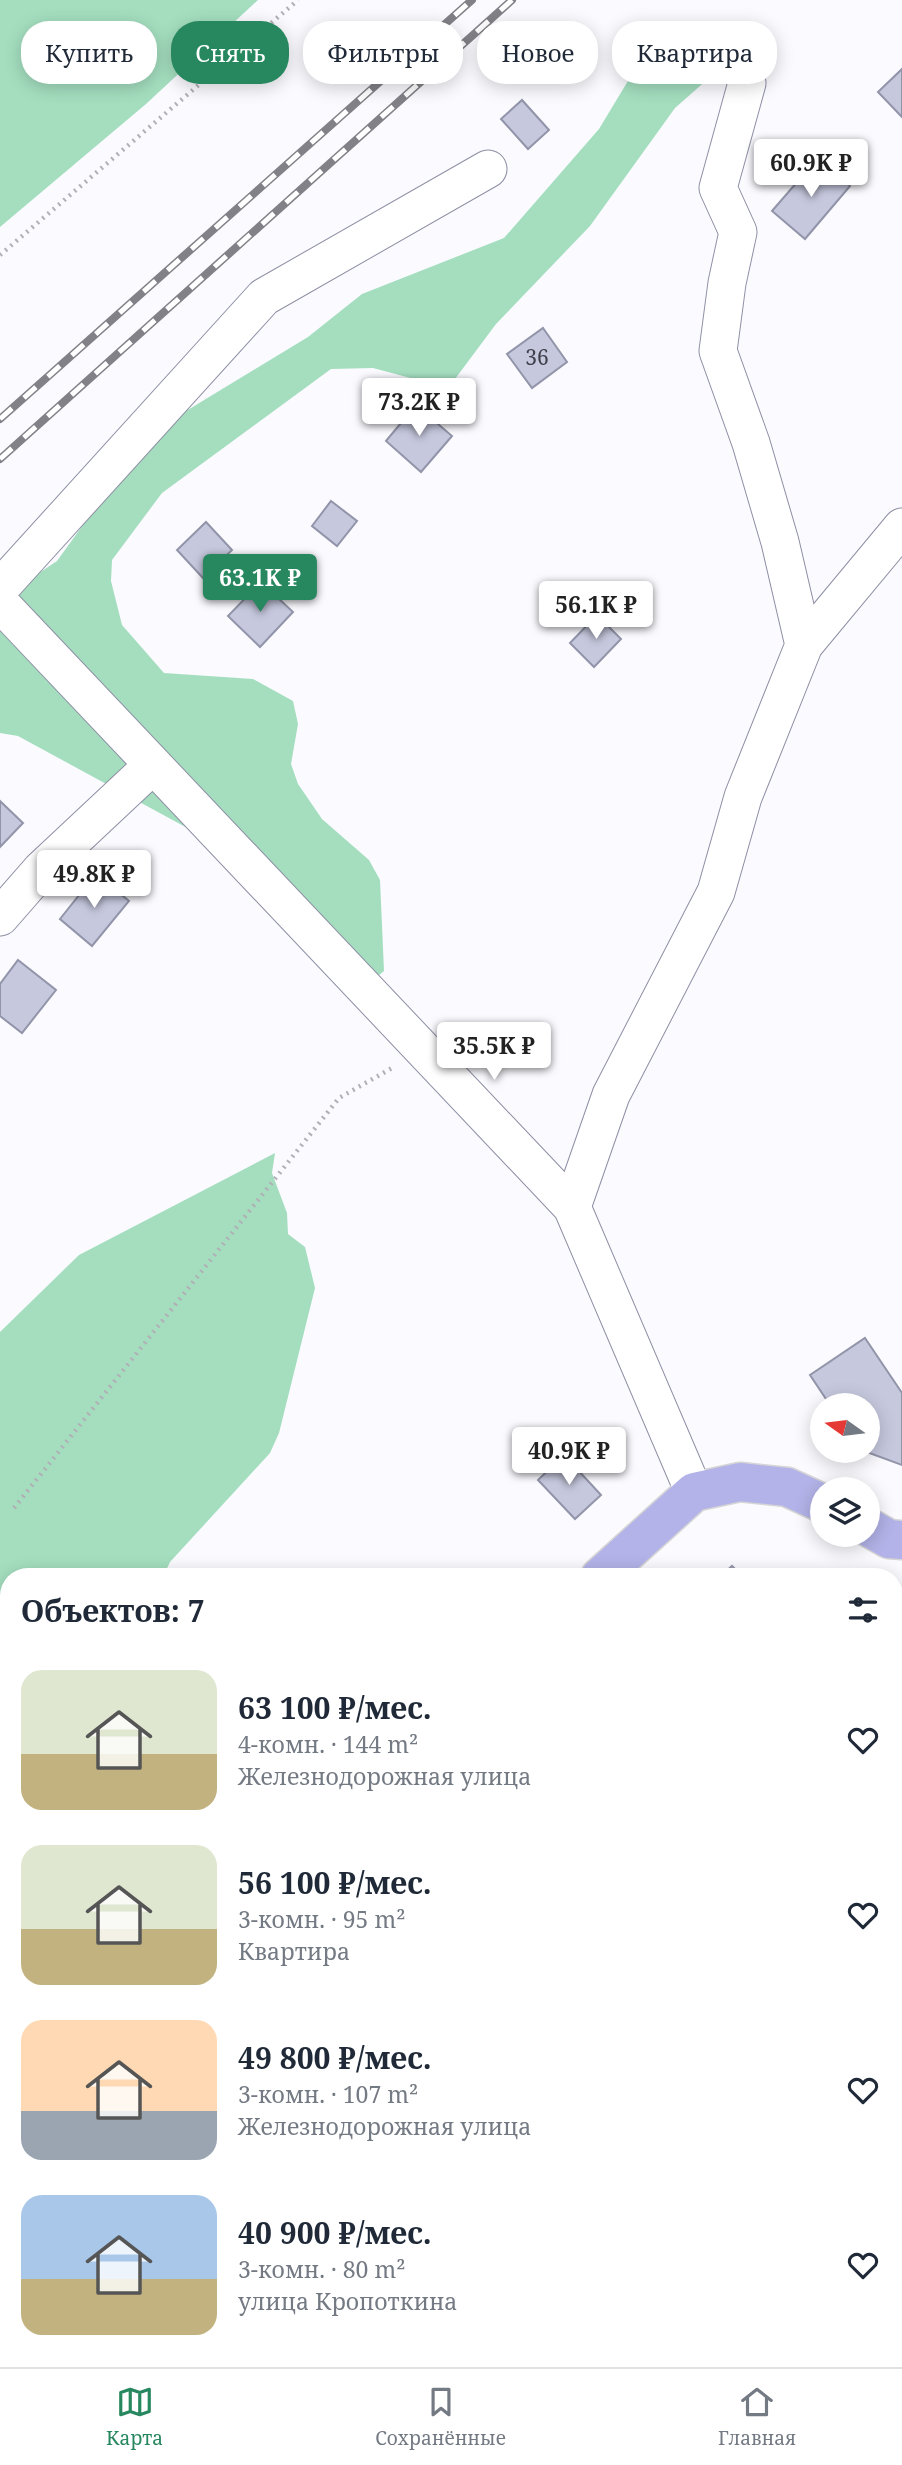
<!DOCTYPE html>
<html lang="ru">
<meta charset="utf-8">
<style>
body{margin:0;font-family:"Noto Serif",serif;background:#f2f2f3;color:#1f2937;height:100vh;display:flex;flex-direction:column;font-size:26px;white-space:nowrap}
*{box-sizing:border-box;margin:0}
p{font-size:23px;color:#747a83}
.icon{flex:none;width:38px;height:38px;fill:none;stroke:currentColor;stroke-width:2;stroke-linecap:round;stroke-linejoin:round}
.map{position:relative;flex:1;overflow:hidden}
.panel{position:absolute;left:0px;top:1568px;width:903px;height:800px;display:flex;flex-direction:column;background:#fff;border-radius:28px 28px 0 0;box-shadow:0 4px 18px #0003}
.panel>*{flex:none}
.hud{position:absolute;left:21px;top:21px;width:861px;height:63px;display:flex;gap:14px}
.needle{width:46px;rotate:284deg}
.buttons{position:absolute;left:810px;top:1393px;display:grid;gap:14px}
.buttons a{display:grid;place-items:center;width:70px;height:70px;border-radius:50%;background:#fff;box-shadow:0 4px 18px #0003;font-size:35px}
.price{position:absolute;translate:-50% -60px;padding:0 16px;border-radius:7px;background:#fff;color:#222;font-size:23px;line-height:46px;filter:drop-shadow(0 2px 4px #0008)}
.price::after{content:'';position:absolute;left:50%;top:42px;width:21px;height:16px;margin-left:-10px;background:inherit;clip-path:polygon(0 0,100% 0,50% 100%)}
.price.current{background:#27875f;color:#fff}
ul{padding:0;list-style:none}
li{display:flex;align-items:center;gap:21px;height:175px;padding:0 21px}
li span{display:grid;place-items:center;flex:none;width:196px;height:140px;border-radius:21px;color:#555}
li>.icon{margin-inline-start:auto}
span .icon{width:84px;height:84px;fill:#fffc;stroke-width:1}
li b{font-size:30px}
h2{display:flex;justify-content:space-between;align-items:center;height:84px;padding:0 21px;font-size:30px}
.pill{padding:0 24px;border-radius:28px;background:#fff;box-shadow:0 4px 18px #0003;font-size:24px;line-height:63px}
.pill.current{background:#27875f;color:#fff}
.tab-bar{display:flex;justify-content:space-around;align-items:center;height:98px;border-top:2px solid #e0e1e3;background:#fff;font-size:19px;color:#747a83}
.tab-bar a{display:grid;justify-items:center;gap:4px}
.tab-bar .current{color:#27875f}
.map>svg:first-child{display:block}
.green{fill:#a4debf}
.building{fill:#c6c8de;stroke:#9294a9;stroke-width:2}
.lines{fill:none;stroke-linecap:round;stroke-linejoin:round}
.minor-casing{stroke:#8e8fa4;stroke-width:39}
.major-casing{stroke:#d5d5d6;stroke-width:41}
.path{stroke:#b0b0b6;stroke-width:4.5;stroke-dasharray:2 5;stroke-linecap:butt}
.minor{stroke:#fff;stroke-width:37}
.major{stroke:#b3b3e9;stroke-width:38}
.rail-casing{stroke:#818187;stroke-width:8}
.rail{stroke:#fff;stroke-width:5;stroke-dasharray:16;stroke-linecap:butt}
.labels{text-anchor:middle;stroke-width:5;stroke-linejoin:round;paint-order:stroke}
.number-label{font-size:21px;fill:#40404c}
</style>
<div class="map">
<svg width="902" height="2367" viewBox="0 0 902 2367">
<rect width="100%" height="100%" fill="#fafaff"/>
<!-- green -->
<g class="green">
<polygon points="0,0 258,0 146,104 0,227"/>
<polygon points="716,23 729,39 709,78 675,108 590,226 496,324 455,379 433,384 373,368 331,369 162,493 112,560 111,581 122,625 164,673 253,679 293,701 298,724 291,764 298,784 322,819 369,860 380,880 384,971 368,984 202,836 18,736 0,733 0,599 57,561 135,453 168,422 308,337 362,294 504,238 599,129 637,66 672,40"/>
<polygon points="275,1153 272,1173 287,1213 288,1234 305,1247 315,1288 279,1433 270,1453 170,1562 163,1577 9,1577 9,2039 0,2047 0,1332 79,1255"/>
</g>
<!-- building -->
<g class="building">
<polygon points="902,69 902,117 878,92"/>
<polygon points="522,100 549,130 528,149 501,119"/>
<polygon points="818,158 850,186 805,239 772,211"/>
<polygon points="543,328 567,362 532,388 507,354"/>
<polygon points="416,405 452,436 421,472 386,441"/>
<polygon points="331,501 357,521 337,546 312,526"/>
<polygon points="206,522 232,550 203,578 177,550"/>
<polygon points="261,582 293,612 260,647 228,616"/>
<polygon points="597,615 621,639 594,667 570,643"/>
<polygon points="0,801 23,823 0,847"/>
<polygon points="96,874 129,901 92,946 60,919"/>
<polygon points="18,960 56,990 22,1033 0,1016 0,984"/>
<polygon points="865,1338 902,1393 902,1465 864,1451 868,1451 868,1405 830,1405 810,1375"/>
<polygon points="564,1455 601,1495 575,1519 538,1480"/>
<polygon points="732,1566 743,1577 720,1577"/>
<polygon points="898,1891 902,1896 902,1973 899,1975 894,1969 894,1893"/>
<polygon points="894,2248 902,2257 902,2313 894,2320"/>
<polygon points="789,2359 801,2359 808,2367 780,2367"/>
</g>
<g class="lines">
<!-- minor casing -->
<g class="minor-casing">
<g id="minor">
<polyline points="0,588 264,297 488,169"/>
<polyline points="0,603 572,1207 694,1492"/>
<polyline points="804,645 902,527"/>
<polyline points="0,917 41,870 153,765"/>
<polyline points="572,1207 611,1095 716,892 743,797 804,645 780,542 751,443 718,351 727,283 738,232 718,188 747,83"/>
<polyline points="894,1839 902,1832"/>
<polyline points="334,2367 343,2359"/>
<polyline points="880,2367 889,2359"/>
</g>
</g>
<!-- major casing -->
<g class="major-casing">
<g id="major">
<polyline points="868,1527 889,1539 902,1540"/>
<polyline points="600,1577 694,1492 740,1482 787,1487 822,1503"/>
<polyline points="0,2117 9,2109"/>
</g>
</g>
<!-- path -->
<g class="path">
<polyline points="0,255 298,0"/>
<polyline points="14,1508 339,1098 392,1068"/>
</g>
<!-- minor -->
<use href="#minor" class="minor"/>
<!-- major -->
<use href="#major" class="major"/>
<!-- rail casing -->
<g class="rail-casing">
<g id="rail">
<polyline points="0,419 472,0"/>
<polyline points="0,459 512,0"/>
</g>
</g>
<!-- rail -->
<use href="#rail" class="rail"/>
</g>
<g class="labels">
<!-- number labels -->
<g class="number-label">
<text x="537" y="365">36</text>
</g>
</g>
</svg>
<div class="buttons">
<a><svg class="needle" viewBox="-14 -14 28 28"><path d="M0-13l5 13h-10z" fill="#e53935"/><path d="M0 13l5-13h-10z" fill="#747a83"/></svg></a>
<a><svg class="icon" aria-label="layers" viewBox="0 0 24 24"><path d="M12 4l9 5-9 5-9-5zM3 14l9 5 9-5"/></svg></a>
</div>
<b class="price" style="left:811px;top:199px">60.9K ₽</b>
<b class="price" style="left:419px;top:438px">73.2K ₽</b>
<b class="price current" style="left:260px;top:614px">63.1K ₽</b>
<b class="price" style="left:596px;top:641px">56.1K ₽</b>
<b class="price" style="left:94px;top:910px">49.8K ₽</b>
<b class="price" style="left:494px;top:1082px">35.5K ₽</b>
<b class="price" style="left:569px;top:1487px">40.9K ₽</b>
<div class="hud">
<a class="pill">Купить</a>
<a class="pill current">Снять</a>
<a class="pill">Фильтры</a>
<a class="pill">Новое</a>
<a class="pill">Квартира</a>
</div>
<section class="panel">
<h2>Объектов: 7<svg class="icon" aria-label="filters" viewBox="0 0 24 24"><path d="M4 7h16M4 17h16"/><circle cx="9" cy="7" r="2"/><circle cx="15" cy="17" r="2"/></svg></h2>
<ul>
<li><span style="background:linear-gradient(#dfe7d0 60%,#c2b280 0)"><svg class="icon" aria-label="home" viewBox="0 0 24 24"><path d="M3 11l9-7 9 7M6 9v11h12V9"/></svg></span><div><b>63 100 ₽/мес.</b><p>4-комн. · 144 m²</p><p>Железнодорожная улица</p></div><svg class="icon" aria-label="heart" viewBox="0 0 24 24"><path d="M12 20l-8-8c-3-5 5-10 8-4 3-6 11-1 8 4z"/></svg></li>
<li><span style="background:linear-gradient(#dfe7d0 60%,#c2b280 0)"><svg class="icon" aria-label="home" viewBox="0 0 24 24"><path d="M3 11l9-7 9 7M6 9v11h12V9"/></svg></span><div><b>56 100 ₽/мес.</b><p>3-комн. · 95 m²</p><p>Квартира</p></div><svg class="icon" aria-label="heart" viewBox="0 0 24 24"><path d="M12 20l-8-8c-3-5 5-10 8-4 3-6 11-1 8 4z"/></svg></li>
<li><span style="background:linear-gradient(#ffd9b3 65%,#9aa5b1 0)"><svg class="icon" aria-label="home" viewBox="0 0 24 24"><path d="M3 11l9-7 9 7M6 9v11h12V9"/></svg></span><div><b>49 800 ₽/мес.</b><p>3-комн. · 107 m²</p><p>Железнодорожная улица</p></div><svg class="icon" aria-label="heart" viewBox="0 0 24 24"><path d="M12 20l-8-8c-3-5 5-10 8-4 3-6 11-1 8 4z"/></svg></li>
<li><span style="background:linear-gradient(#a9c7e8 60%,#c2b280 0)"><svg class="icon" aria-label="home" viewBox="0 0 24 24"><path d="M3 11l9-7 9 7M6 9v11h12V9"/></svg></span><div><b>40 900 ₽/мес.</b><p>3-комн. · 80 m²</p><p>улица Кропоткина</p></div><svg class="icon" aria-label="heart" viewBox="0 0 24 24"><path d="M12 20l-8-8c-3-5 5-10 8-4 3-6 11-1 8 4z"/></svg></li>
</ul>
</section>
</div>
<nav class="tab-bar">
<a class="current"><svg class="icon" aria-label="map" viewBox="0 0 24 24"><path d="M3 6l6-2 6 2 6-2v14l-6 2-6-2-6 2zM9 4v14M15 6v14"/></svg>Карта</a>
<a><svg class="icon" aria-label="saved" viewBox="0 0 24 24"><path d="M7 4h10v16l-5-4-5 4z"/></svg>Сохранённые</a>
<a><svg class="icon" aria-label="home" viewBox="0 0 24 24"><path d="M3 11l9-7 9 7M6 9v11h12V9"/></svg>Главная</a>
</nav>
